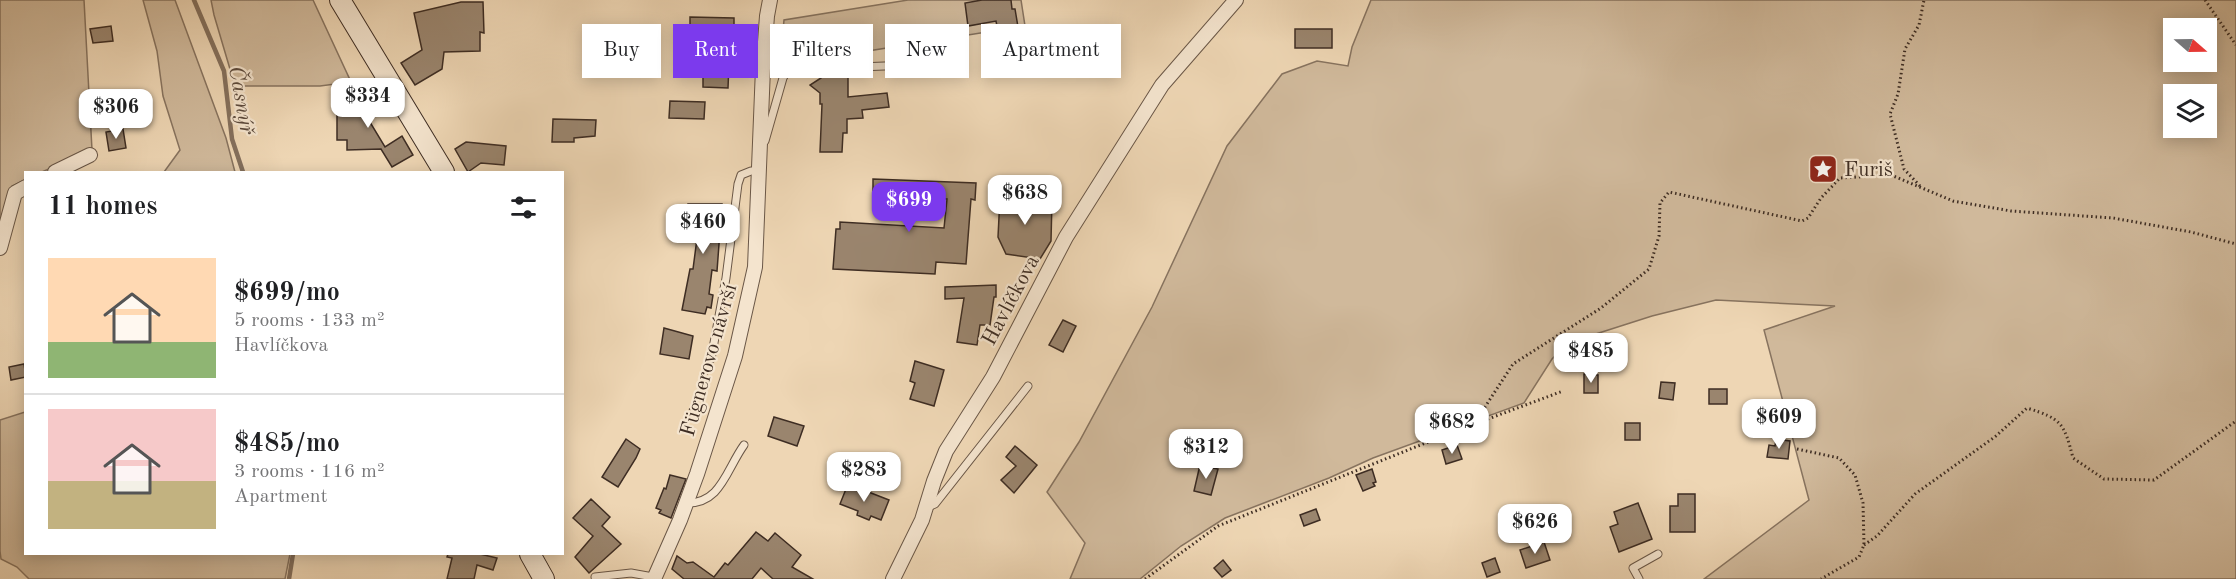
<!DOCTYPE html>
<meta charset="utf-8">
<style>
body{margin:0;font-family:"Old Standard TT",serif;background:#f2f2f2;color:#202124;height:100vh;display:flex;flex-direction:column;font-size:22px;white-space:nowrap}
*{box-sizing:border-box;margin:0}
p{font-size:20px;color:#757577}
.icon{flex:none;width:33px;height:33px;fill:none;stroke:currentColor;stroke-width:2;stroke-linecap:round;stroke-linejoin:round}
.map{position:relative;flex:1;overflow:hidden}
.details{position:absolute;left:24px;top:171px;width:540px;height:384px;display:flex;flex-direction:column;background:#fff;border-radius:0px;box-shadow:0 3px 15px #0003}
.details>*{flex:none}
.banner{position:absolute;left:582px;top:24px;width:570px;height:54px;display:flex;gap:12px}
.needle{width:39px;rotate:110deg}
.controls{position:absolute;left:2163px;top:18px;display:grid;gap:12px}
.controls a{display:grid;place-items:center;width:54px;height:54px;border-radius:0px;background:#fff;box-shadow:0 3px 15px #0003;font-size:30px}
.price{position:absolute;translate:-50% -51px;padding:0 14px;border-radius:12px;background:#fff;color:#222;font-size:20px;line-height:39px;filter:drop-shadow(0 2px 3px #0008)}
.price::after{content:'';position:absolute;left:50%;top:36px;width:18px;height:14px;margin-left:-9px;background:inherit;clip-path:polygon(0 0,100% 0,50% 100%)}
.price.active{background:#7c3aed;color:#fff}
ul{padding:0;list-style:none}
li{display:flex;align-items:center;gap:18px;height:150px;padding:0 24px}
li+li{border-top:2px solid #e0e0e0}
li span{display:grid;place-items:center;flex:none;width:168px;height:120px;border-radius:0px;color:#555}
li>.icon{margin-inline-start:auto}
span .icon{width:72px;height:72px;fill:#fffc;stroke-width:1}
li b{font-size:26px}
h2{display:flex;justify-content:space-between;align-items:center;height:72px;padding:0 24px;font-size:26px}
.tag{padding:0 21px;border-radius:0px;background:#fff;box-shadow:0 3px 15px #0003;font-size:21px;line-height:54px}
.tag.active{background:#7c3aed;color:#fff}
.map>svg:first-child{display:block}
.green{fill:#d0b99b;stroke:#87735f;stroke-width:1.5;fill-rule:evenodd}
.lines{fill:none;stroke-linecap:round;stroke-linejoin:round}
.stream{stroke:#84705d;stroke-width:4.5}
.building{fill:#9a856e;stroke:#3e2d23;stroke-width:1.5}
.lane-casing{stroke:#6a5747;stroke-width:9}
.street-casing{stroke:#6a5747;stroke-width:16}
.secondary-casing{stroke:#3e2d23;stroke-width:22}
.path{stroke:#3e2d23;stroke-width:3;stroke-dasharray:1.5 3;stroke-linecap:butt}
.lane{stroke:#f4e4ce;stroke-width:7}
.street{stroke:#f4e4ce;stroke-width:14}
.secondary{stroke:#f4e4ce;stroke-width:20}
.labels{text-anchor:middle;stroke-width:4.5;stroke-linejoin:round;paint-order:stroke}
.poi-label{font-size:21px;fill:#3e2d23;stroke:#f4e4ce;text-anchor:start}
.street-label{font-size:21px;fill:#3e2d23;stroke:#f4e4ce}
.water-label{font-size:22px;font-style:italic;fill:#5b493b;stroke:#f4e4ce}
</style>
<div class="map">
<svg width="2236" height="579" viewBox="0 0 2236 579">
<rect width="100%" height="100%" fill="#eed6b4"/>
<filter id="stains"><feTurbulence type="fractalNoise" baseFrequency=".00333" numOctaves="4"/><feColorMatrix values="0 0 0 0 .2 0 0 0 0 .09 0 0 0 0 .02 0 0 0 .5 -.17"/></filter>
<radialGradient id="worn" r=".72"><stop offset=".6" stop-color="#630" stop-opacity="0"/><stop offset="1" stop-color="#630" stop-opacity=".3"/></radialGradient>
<!-- green -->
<g class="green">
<polygon points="0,0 84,0 92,150 42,172 26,172 25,180 12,186 0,225"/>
<polygon points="143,0 175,0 226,138 235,172 164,172 180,150 163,96 157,51"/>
<polygon points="211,0 313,0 351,82 320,86 235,86 214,15"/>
<polygon points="908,0 1021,0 1025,26 780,65 784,20"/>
<path d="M1371 0H2236V579H1704L1809 500 1764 330 1835 306 1716 300 1652 316 1577 340 1564 347 1552 359 1524 403 1373 458 1329 478 1225 518 1181 546 1140 579H1070L1085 543 1047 492 1079 442 1152 307 1227 146 1282 74 1317 61 1348 66 1352 47ZM2174 28H2206V62H2174ZM2174 94H2206V128H2174Z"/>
<polygon points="25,412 26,554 290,554 285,579 29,579 17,567 1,559 0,551 0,420"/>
</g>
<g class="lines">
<!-- stream -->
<g class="stream">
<polyline points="194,0 224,71 232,139 243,172"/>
<polyline points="289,579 293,554"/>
</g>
</g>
<!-- building -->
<g class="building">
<polygon points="982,0 1011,0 1012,9 1015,9 1018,27 998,31 996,21 968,26 965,3"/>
<polygon points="461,2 483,2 484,33 480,32 480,51 444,52 442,69 415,85 401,63 422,50 414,13"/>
<polygon points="690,17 734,18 734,35 721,35 723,63 729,63 728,88 703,87 703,76 696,76 696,44 690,43"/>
<polygon points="111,26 113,41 93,43 90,29"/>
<rect x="1295" y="29" width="37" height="19"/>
<polygon points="821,71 848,72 848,97 887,93 889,107 862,110 863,118 847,119 847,133 843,133 842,152 820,152 822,104 820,104 820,93 810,85 821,78"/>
<polygon points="369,83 381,104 365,114 385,147 402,136 413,155 392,167 381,149 347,150 347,140 337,140 337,115 358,114 348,99 351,98 350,95"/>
<polygon points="670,101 705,102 704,119 669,118"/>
<polygon points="553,119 596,120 595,136 574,138 574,142 552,142"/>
<polygon points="123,129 126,148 109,151 106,132"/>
<polygon points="466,142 506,146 504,165 481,163 468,172 455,149"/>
<polygon points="873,179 976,183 975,200 971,199 966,264 936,262 935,274 833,269 836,229 840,229 840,222 944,228 947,199 873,196"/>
<polygon points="1000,197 1052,200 1051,241 1040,259 1006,254 998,237"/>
<polygon points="688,204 722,204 717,271 712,270 709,294 713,295 711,308 707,307 705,314 682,310 690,269 693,269 698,231 688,231"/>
<polygon points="996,285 996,297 994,297 990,325 980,325 977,345 957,342 964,298 945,299 945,287"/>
<polygon points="1063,320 1076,326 1063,352 1049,345"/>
<polygon points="664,328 693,336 689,359 660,354"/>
<polygon points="915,361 944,370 934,406 910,399 915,383 910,381"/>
<polygon points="24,364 26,377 11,380 9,367"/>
<polygon points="1584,374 1598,375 1598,393 1584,393"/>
<polygon points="1661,382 1675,383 1673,400 1659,398"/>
<rect x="1709" y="389" width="18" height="15"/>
<polygon points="774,417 804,426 797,446 768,436"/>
<rect x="1625" y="423" width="15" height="17"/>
<polygon points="626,439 640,449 636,458 618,487 602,477"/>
<polygon points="1776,439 1790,441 1788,459 1767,457 1769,445 1775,446"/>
<polygon points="1457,445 1462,459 1446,464 1442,450"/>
<polygon points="1015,446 1037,465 1014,493 1001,480 1016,466 1006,457"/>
<polygon points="1200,465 1218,469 1211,495 1194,491"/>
<polygon points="1372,469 1376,482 1373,483 1375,486 1363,491 1356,475"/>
<polygon points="670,475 686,479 671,518 659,513 661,510 656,508 664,488 666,489"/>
<polygon points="848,484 889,500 881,520 871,516 869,520 857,515 858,511 840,504"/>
<polygon points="1678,494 1695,494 1695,532 1670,532 1670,506 1678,506"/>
<polygon points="591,499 610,517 602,526 621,544 589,573 575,557 593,536 573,518"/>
<polygon points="1638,503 1652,539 1619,552 1610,527 1618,524 1614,512"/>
<polygon points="1316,509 1320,520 1304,526 1300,515"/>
<polygon points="756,532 768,541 775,533 801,555 792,567 813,579 773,579 761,568 752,579 684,579 672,569 677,556 687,563 693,562 714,577 725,563 728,565"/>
<polygon points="1544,542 1550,560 1526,568 1520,550"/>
<polygon points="448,554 480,554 497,558 493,570 477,565 474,579 447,579 452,558 447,557"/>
<polygon points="1495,558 1500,572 1487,577 1482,563"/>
<polygon points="1223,560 1231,570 1222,577 1214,568"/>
</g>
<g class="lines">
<!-- lane casing -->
<g class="lane-casing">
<g id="lane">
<polyline points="765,141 783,78 787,71 822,65 858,67 911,65"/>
<polyline points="711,359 726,278 738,184 741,175 751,171 759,171"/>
<path d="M686 503C721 504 726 470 744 445"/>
<polyline points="926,508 935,504 1028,386"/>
<polyline points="595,577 631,573 653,577"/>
<polyline points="1639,579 1633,568 1658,554"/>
</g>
</g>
<!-- street casing -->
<g class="street-casing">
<g id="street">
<polyline points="55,172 90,155"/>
<polyline points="0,248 15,193 26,187"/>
<polyline points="654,579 680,520 697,474 735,356 755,267 763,68 767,16 770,0"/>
<polyline points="893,579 922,520 934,481 946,451 993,377 1066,237 1162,85 1236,0"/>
</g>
</g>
<!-- secondary casing -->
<g class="secondary-casing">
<g id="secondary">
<polyline points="340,0 444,172"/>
<polyline points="530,554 544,579"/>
</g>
</g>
<!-- path -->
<g class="path">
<polyline points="2205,0 2236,45"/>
<polyline points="1920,186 1904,169 1890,114 1898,94 1905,49 1919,25 1924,0"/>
<polyline points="704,400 703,380 709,370"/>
<polyline points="690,410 703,381"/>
<polyline points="1437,438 1563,391"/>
<polyline points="1427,442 1483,410 1513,364 1601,308 1649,269 1659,236 1660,203 1669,192 1802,221 1808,218 1821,198 1840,178 1891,175 1953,201 2011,211 2113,218 2191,232 2236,244"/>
<polyline points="1797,449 1839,458 1855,475 1863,503 1864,545 1859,557 1821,579"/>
<path d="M1864 545 1877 536 1915 494 1996 436 2027 408C2062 419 2064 423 2073 458L2104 479 2154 480 2236 421"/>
<polyline points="1145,579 1218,526 1428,442"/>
</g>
<!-- lane -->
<use href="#lane" class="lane"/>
<!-- street -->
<use href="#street" class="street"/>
<!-- secondary -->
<use href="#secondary" class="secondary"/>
</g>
<!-- icons -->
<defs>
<g id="sight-square" transform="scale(1.5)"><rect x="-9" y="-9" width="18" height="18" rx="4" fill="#8f2418" stroke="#f4e4ce"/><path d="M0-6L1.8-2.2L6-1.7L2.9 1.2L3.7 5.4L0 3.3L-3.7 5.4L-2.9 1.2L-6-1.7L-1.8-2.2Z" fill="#fff"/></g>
</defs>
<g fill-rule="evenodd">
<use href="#sight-square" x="1823" y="169"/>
</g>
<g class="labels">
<!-- poi labels -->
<g class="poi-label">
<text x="1844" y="176">Furiš</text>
</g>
<!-- street labels -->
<g class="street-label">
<text transform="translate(1010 300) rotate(-62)" y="7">Havlíčkova</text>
<text transform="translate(708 360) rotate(-74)" y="7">Fügnerovo návrší</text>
</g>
<!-- water labels -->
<g class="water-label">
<text transform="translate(243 100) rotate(80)" y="8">Časnýř</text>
</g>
</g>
<rect width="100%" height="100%" filter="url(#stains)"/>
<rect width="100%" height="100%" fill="url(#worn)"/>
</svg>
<div class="controls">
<a><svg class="needle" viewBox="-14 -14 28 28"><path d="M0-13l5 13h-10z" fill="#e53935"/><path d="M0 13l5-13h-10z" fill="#757577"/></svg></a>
<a><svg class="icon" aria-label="layers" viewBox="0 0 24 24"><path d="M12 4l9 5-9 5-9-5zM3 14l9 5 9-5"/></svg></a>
</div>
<b class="price" style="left:368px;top:129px">$334</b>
<b class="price" style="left:116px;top:140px">$306</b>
<b class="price" style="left:1025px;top:226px">$638</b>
<b class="price active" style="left:909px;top:233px">$699</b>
<b class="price" style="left:703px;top:255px">$460</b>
<b class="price" style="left:1591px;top:384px">$485</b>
<b class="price" style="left:1779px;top:450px">$609</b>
<b class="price" style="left:1452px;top:455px">$682</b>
<b class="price" style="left:1206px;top:480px">$312</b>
<b class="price" style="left:864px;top:503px">$283</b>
<b class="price" style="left:1535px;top:555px">$626</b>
<div class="banner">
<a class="tag">Buy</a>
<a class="tag active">Rent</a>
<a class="tag">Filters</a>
<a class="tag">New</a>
<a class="tag">Apartment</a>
</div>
<section class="details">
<h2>11 homes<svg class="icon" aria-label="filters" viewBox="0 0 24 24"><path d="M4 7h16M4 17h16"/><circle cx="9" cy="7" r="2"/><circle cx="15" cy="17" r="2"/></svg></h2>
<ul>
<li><span style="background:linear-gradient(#ffd9b3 70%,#8fb573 0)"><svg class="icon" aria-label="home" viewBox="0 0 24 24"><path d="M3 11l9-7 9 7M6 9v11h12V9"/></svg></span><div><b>$699/mo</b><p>5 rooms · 133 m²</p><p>Havlíčkova</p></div></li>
<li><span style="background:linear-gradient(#f6c9c9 60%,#c2b280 0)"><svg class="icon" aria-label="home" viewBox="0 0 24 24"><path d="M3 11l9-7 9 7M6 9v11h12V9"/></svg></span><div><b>$485/mo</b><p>3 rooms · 116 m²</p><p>Apartment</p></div></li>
</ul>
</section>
</div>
